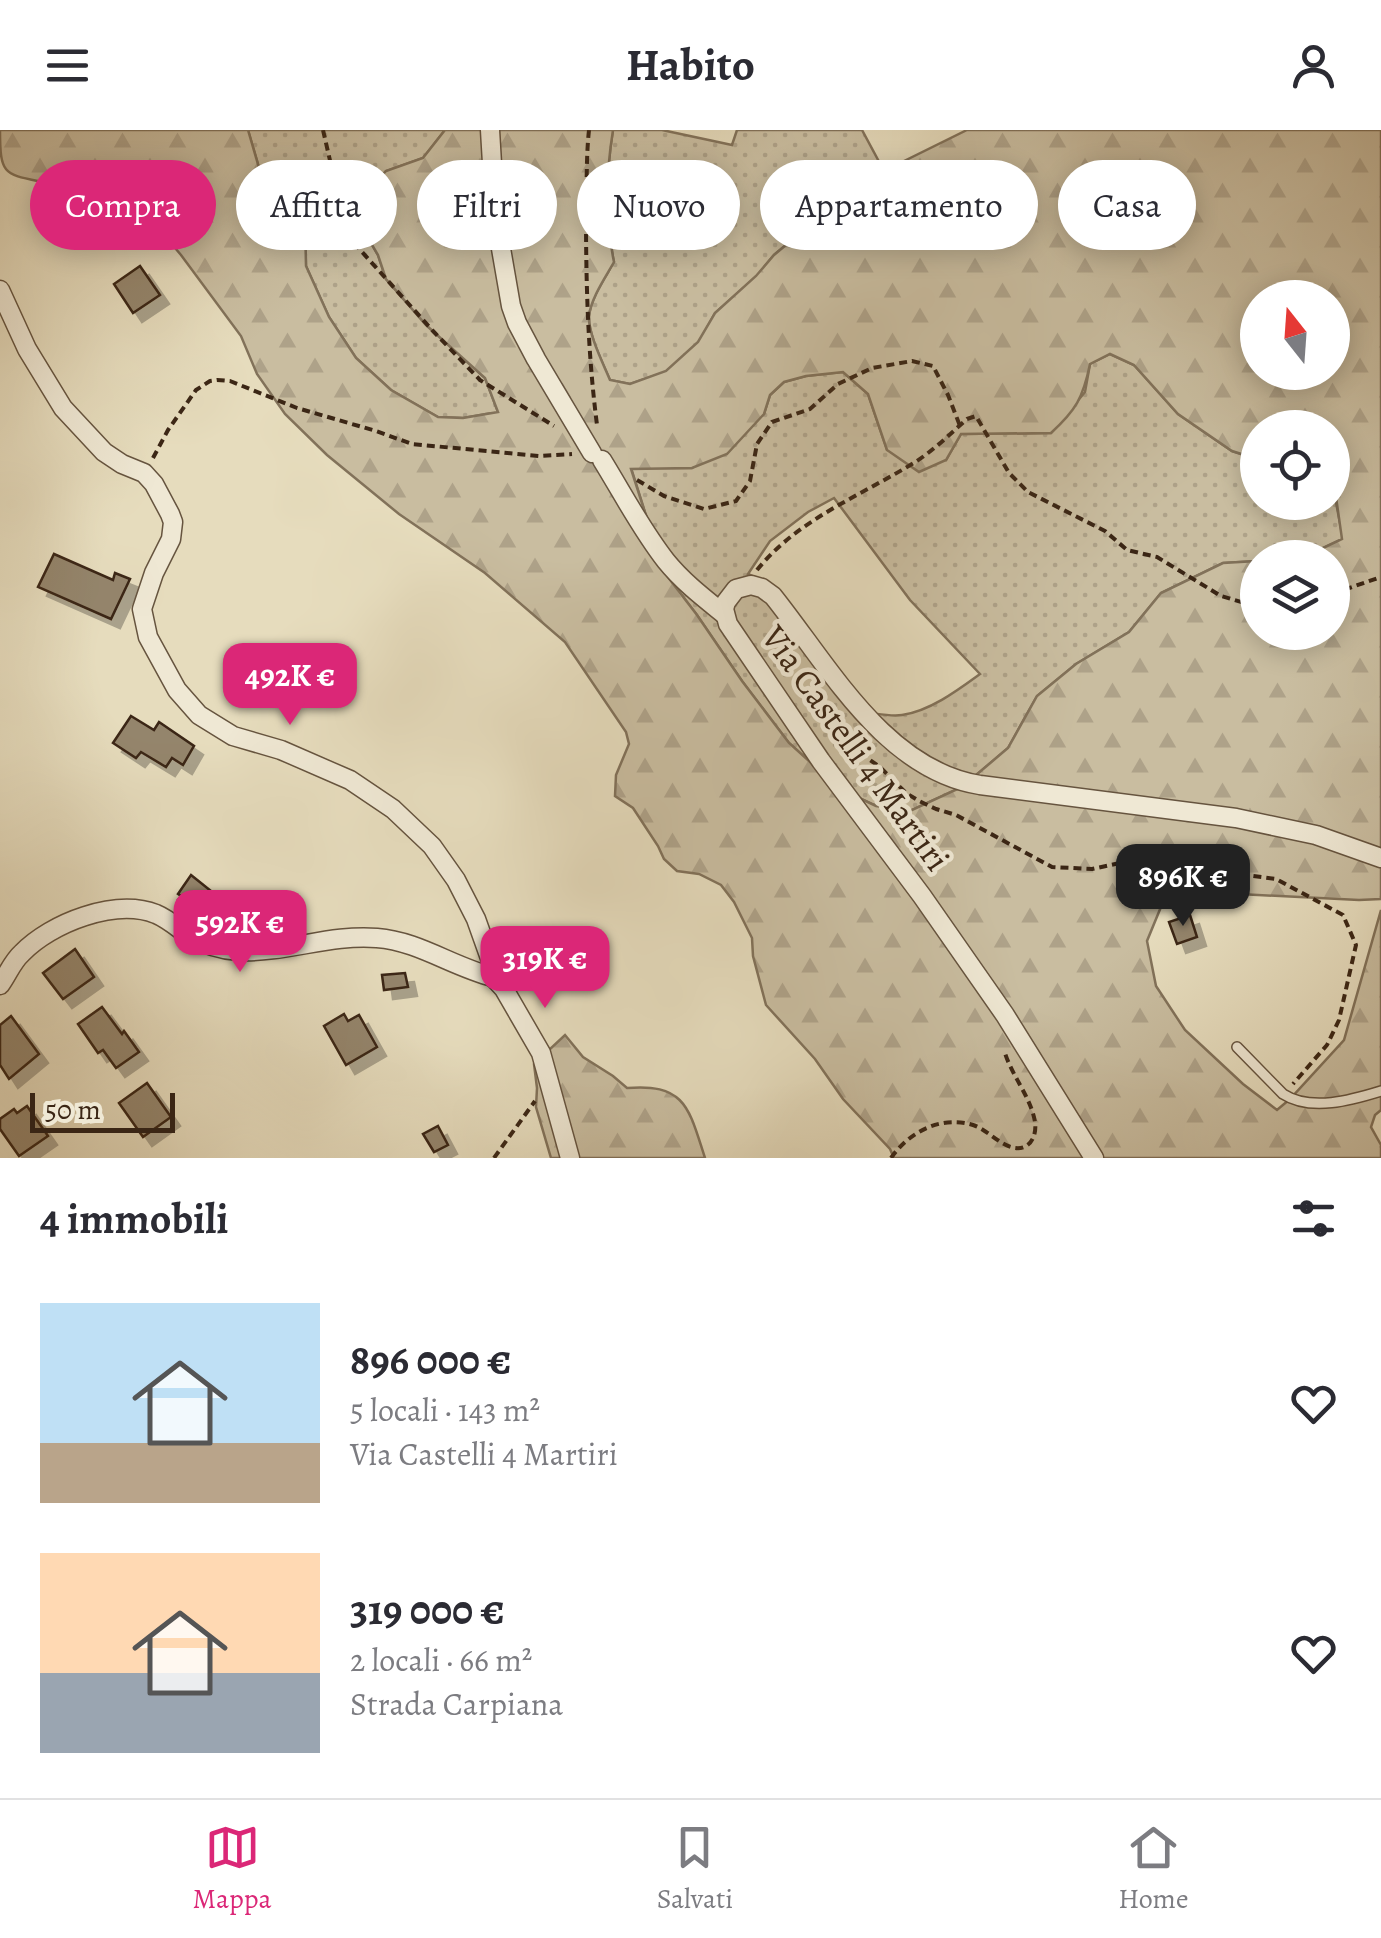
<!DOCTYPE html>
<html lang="it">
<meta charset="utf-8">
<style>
body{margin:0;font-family:Alegreya,serif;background:#f7f7f7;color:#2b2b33;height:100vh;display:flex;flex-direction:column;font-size:38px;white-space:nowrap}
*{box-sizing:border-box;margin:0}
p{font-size:32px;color:#7c7c81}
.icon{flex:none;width:55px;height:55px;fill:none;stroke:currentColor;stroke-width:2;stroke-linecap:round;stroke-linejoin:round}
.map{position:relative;height:1028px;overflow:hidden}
.sheet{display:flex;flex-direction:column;background:#fff;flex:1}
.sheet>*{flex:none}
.guide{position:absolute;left:30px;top:30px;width:1322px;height:90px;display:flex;gap:20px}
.needle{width:65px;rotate:343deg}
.tools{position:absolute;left:1240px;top:150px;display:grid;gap:20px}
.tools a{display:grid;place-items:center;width:110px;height:110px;border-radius:50%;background:#fff;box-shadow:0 5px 25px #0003;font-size:50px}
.scale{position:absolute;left:30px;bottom:25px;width:145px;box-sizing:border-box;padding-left:10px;border:5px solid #3b2615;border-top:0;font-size:28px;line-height:35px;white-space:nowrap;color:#3b2615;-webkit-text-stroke:8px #efe8d4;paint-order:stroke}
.price{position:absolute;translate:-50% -85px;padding:0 22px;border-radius:20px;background:#db2777;color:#fff;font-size:32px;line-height:65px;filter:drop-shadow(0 2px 5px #0008)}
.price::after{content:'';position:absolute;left:50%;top:60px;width:30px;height:22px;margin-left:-15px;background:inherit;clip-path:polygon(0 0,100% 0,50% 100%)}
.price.on{background:#222;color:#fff}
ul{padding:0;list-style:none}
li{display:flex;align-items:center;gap:30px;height:250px;padding:0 40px}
li span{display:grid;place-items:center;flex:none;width:280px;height:200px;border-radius:0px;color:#555}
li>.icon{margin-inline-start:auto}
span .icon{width:120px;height:120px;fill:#fffc;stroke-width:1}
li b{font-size:42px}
h2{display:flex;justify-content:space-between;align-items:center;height:120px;padding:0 40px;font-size:42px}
.tag{padding:0 35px;border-radius:45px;background:#fff;box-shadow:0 5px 25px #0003;font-size:35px;line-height:90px}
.tag.on{background:#db2777;color:#fff}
header{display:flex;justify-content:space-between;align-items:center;height:130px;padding:0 40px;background:#fff;font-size:45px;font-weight:700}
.dock{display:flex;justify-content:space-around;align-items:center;height:140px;border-top:2px solid #e1e1e2;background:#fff;font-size:28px;color:#7c7c81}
.dock a{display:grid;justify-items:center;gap:5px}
.dock .on{color:#db2777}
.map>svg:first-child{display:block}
.grass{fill:url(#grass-dots);stroke:#82725a;stroke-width:2.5;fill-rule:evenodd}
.forest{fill:url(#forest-firs);stroke:#82725a;stroke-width:2.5;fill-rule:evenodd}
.building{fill:#94856c;stroke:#3b2615;stroke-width:2.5;filter:url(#shadow)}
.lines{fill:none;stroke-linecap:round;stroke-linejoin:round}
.lane-casing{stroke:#66543f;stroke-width:12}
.street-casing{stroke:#66543f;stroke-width:21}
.path{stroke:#3b2615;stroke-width:4;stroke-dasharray:8 5;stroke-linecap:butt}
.lane{stroke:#efe8d4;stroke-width:9}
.street{stroke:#efe8d4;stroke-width:18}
.labels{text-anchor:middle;stroke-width:9;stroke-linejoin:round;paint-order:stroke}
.street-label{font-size:35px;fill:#3b2615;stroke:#efe8d4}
</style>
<header><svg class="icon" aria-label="menu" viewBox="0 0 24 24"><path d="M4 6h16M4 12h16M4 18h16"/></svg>Habito<svg class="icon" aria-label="person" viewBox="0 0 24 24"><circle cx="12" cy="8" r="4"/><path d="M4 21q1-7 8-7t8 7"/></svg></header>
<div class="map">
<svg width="1381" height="1028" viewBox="0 0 1381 1028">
<defs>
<pattern id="grass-dots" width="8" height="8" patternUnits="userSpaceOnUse" patternTransform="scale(2.5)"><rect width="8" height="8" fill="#c9bda0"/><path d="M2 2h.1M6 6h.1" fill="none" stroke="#aea289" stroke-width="1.8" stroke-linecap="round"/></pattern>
<pattern id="forest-firs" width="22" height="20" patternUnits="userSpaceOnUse" patternTransform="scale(2.5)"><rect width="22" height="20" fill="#c9bda0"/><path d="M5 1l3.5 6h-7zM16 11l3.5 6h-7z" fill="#aea289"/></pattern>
<filter id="shadow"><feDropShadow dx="9" dy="9" stdDeviation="0" flood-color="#0004"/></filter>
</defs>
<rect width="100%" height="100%" fill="#e6dcbd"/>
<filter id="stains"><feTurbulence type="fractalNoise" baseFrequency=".002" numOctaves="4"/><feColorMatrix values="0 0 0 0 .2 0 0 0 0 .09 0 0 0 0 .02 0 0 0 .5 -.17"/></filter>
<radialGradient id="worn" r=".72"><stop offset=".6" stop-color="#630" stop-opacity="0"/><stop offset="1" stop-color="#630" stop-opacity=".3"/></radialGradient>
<!-- grass -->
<g class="grass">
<polygon points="248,0 445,0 423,28 386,41 352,80 378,125 386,149 427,195 485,248 498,282 463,288 438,287 391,260 356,228 329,187 306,136 305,92 262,48"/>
<path d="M613 0H662L732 15 737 0H862L884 41 854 69 828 80 774 125 757 146 715 183 699 212 666 242 630 254 610 250C603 233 588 204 589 186 591 168 605 148 614 132 605 89 606 43 613 0Z"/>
<path d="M1110 224 1134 235 1178 284 1232 321 1257 329 1258 372H1332L1333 365 1335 367 1343 409 1304 427 1258 428 1257 431 1223 433 1161 463 1129 502 1076 534 1037 566 1008 618 962 657 910 681 876 676 840 659 789 613 742 551 697 485 664 442 631 338H692L764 284 770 265 784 252 806 246 843 242 868 264 887 320 946 330 961 304 1051 303 1085 262 1090 234ZM834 368 910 470 980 544C958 560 930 581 902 585 890 587 875 583 862 582L759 449 748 444 770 411 808 382Z"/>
</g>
<!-- forest -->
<g class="forest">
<path d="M0 0H248L262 48 305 92 306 136 329 187 356 228 391 260 438 287 463 288 498 282 485 248 426 195 386 149 378 125 351 79 386 41 423 28 445 0H613C606 43 605 89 614 132 605 148 591 168 589 186 588 204 603 233 610 250L630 254 666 241 698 212 715 183 756 146 774 125 828 80 854 69 884 41 967 0H1381V769L1359 770 1239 764 1163 772 1147 811 1156 856 1185 900 1243 954 1277 980 1290 969 1344 910 1381 780V980L1375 985 1371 997 1381 1015V1028H894L890 1019 843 969 815 929 766 875 753 826 752 808 734 772 721 755 699 744 677 741 664 729 658 716 633 678 615 666 616 645 629 614 626 602 565 512 485 443 399 384 327 325 285 284 257 244 241 206 181 125 147 85 100 36H78L48 53C4 44 0 47 0 0ZM1258 168H1332V242H1258ZM1110 224 1134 235 1178 284 1232 321 1257 329 1258 298H1332L1333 365 1336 367 1342 409 1304 427 1332 428V502H1258L1257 431 1223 433 1161 463 1129 502 1076 534 1037 566 1008 618 962 657 910 681 876 676 840 659 789 613 742 551 697 485 664 442 631 339 692 338 727 324 764 284 770 265 784 252 806 246 843 242 868 264 887 320 919 342 946 330 961 304 1051 303C1076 280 1083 268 1090 234Z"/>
<path d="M565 905 583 927 613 946 627 958C686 953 689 979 705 1028H551L536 977 537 958 534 934Z"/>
</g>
<!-- building -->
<g class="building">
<polygon points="140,136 160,165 133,183 114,154"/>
<polygon points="54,424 113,450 115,443 130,449 111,489 38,457"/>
<polygon points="131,586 154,600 159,592 194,616 183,635 172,628 166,637 141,622 136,628 113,613"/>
<polygon points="191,745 211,761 197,782 178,770 181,766 178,764"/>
<polygon points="1190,785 1197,807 1177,814 1169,792"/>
<polygon points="75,819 94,847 63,869 43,843"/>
<polygon points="405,843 408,857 384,860 382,845"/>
<polygon points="102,877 122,904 124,901 139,922 116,938 103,920 98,923 78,894"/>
<polygon points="344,884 348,891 359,885 377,917 346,935 324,896"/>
<polygon points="11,886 39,924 9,949 0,935 0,895"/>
<polygon points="147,953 171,987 143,1007 119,973"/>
<polygon points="27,976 48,1006 19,1026 0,999 0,989 14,979 17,983"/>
<polygon points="438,996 448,1015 434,1022 423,1004"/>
</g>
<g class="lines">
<!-- lane casing -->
<g class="lane-casing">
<path id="lane" d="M1237 917 1283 964C1311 982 1352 970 1381 961"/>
</g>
<!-- street casing -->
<g class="street-casing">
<g id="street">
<polyline points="490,0 495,84 511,176 517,193 536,229 592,323"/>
<polyline points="0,160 27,219 63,278 104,322 122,334 144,343 154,354 170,384 173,392 171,409 154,443 142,479 148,507 177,560 199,585 233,606 281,620 350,650 393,679 432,716 456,750 476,789 491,831 493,847 504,859 541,923 570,1028"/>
<path d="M602 330C623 364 641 399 666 431 683 452 704 468 725 485"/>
<path d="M0 855C8 844 12 832 22 823 51 793 115 768 156 784 168 789 178 798 188 805 203 814 222 820 239 821 286 823 330 804 377 808 418 811 453 837 493 847"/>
<path d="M1094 1028 1005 885 922 766 821 631 728 494 724 479 726 472 736 459 751 455 762 458 773 466C829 536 885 640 980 655L1236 688 1316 705 1381 728"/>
</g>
</g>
<!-- path -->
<g class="path">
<polyline points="323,0 340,74 354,113 433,201 480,250 554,296"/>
<path d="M589 0C586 28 587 57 586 85 586 156 588 225 597 295"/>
<polyline points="153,328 168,300 196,260 210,251 217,250 230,251 297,278 376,301 412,314 539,326 572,324"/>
<polyline points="637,350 664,366 704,379 736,371 750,351 757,314 772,292 810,279 838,254 872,238 912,231 933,236 948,265 960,296"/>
<path d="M757 440C797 390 858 367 912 334 932 322 949 305 967 289L976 286 1009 343 1028 362 1105 401 1127 420 1157 427 1221 466 1258 477"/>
<polyline points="1332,464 1381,447"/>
<polyline points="861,607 867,628 880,637 906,663 919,671 936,679 956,685 1052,737 1092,739 1134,730 1276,749 1343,785 1356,815 1339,890 1327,915 1293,954"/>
<polyline points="494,1028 535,971"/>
<path d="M891 1028C909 1002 941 985 973 995 988 1000 999 1015 1015 1018 1030 1020 1037 1006 1035 992 1031 967 1011 945 1004 920"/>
</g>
<!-- lane -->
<use href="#lane" class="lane"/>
<!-- street -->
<use href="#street" class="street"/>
</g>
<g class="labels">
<!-- street labels -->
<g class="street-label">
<text transform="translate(856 618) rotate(54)" y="12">Via Castelli 4 Martiri</text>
</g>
</g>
<rect width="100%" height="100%" filter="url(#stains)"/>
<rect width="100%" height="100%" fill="url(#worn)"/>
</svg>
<div class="tools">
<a><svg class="needle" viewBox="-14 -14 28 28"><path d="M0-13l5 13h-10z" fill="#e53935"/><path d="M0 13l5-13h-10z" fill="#7c7c81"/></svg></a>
<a><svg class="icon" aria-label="locate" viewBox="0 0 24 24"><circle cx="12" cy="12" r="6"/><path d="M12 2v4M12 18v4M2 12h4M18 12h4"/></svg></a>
<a><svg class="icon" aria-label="layers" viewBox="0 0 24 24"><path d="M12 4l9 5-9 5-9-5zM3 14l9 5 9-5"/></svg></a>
</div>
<div class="scale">50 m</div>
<b class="price" style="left:290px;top:598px">492K €</b>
<b class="price on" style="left:1183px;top:799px">896K €</b>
<b class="price" style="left:240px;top:845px">592K €</b>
<b class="price" style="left:545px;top:881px">319K €</b>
<div class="guide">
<a class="tag on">Compra</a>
<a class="tag">Affitta</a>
<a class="tag">Filtri</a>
<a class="tag">Nuovo</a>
<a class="tag">Appartamento</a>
<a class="tag">Casa</a>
</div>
</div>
<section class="sheet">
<h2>4 immobili<svg class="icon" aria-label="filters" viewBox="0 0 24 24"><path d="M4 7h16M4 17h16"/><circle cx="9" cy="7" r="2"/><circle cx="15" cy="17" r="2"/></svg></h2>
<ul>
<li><span style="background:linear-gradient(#bfe0f5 70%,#b9a48a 0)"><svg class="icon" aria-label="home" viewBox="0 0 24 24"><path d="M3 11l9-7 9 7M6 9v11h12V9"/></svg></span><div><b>896 000 €</b><p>5 locali · 143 m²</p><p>Via Castelli 4 Martiri</p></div><svg class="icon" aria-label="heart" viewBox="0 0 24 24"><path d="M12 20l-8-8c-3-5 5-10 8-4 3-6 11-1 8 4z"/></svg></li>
<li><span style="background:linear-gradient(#ffd9b3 60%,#9aa5b1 0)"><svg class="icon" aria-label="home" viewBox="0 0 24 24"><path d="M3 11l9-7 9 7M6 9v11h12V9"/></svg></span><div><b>319 000 €</b><p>2 locali · 66 m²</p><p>Strada Carpiana</p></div><svg class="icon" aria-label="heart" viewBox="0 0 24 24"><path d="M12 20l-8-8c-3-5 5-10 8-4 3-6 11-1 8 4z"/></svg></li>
</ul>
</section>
<nav class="dock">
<a class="on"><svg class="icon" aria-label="map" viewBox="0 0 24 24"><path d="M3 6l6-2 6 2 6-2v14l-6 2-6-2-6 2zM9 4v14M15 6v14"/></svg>Mappa</a>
<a><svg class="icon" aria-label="saved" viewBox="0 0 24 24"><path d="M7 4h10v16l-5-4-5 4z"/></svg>Salvati</a>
<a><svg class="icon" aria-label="home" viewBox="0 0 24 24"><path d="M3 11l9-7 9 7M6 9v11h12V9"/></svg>Home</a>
</nav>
